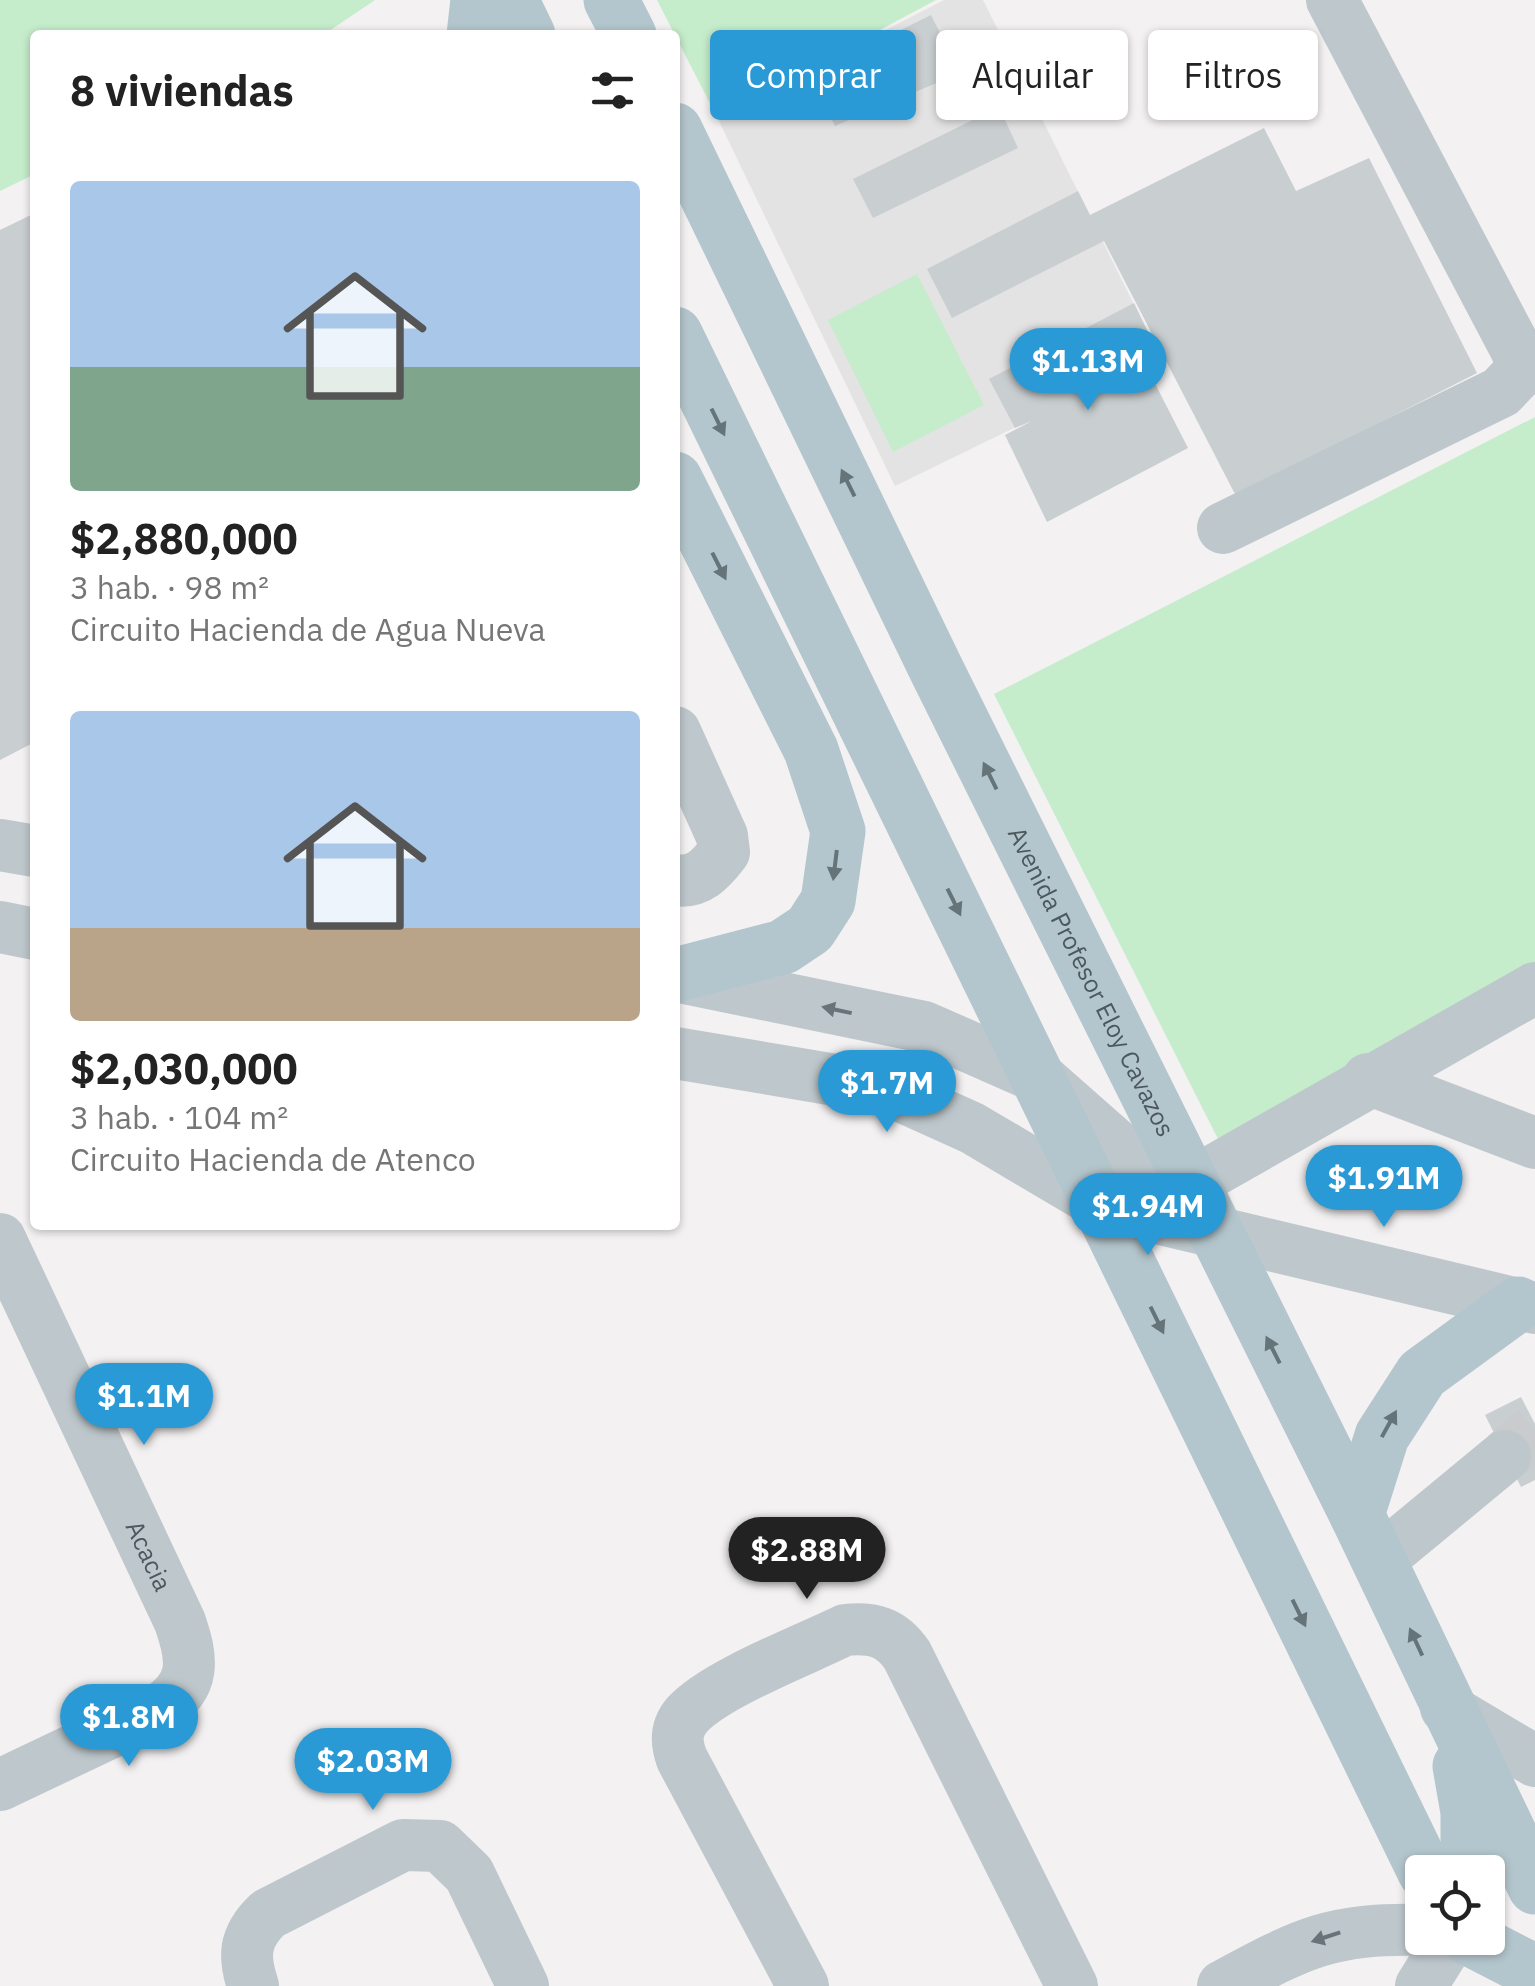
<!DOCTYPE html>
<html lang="es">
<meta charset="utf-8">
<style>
body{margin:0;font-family:"IBM Plex Sans",sans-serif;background:#f2f2f2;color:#222;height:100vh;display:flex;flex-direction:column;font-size:38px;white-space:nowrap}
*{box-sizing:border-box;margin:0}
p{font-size:32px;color:#767676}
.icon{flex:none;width:55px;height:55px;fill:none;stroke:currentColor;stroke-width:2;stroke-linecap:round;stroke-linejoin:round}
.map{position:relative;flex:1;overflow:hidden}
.drawer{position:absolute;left:30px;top:30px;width:650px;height:1200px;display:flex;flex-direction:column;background:#fff;border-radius:10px;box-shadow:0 2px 8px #0004}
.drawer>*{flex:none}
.hud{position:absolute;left:710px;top:30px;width:675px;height:90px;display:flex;gap:20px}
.controls{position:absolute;left:1405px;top:1855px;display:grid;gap:20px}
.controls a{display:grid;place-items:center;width:100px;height:100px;border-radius:10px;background:#fff;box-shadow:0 2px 8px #0004;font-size:50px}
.price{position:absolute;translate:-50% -85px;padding:0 22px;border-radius:35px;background:#299ad5;color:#fff;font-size:32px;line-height:65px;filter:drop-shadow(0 2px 5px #0008)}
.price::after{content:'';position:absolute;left:50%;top:60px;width:30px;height:22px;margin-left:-15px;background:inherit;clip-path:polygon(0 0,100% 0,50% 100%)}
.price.current{background:#222;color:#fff}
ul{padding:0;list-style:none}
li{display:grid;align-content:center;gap:20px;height:530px;padding:0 40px}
li span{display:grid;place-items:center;height:310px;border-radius:10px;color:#555}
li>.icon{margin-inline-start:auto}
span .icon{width:180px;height:180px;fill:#fffc;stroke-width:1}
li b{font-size:42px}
h2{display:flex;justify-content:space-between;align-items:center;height:120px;padding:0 40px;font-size:42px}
.pill{padding:0 35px;border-radius:10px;background:#fff;box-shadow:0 2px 8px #0004;font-size:35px;line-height:90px}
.pill.current{background:#299ad5;color:#fff}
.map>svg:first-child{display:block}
.education{fill:#e4e3e3}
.green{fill:#c5eccb}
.building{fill:#c9ced0}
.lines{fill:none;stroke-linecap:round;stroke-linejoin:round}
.minor-tunnel{stroke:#c9cbcd;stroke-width:52;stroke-dasharray:52 26;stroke-linecap:butt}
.minor{stroke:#bec8cc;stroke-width:52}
.major{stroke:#b4c6cd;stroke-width:55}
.oneway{fill:#657479}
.oneway2{fill:#687479}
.labels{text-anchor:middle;stroke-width:8;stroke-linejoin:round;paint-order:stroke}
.street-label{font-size:25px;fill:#4b585d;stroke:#fff}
</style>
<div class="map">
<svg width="1535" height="1986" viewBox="0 0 1535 1986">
<rect width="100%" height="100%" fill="#f3f1f2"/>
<!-- education -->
<polygon class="education" points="944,0 983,0 1160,357 895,486 717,117"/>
<!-- green -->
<g class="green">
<polygon points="0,0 375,0 323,35 35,35 35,174 0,191"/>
<polygon points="657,0 936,0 717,117"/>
<polygon points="917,274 984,405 893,452 828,320"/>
<polygon points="1535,417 1535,973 1219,1141 994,694"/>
</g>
<!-- building -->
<g class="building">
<polygon points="931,15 960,73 835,126 815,87 857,68 850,55"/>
<polygon points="999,107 1018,148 873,218 853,179"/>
<polygon points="1264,128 1296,191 1369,158 1477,373 1236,496 1104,241 952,318 927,269 1078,191 1090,215"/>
<polygon points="35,213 35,742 0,760 0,230"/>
<polygon points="1134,303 1160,357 1145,364 1188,448 1047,522 1005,435 1032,421 1015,428 989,379"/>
<polygon points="1521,1397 1535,1424 1535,1480 1521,1487 1485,1415"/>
</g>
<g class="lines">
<!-- minor-tunnel -->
<polyline class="minor-tunnel" points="1505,1456 1535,1430"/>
<!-- minor -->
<g class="minor">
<polyline points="1223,528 1501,392 1519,373 1519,355 1332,0"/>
<path d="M675 732 722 836 724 852C711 869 698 884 675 880"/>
<polyline points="0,845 35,851"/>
<polyline points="0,927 35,934"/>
<polyline points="675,976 924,1027 1040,1078 1209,1227"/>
<polyline points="675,1053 865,1085 901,1096 972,1128 1102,1205 1535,1308"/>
<polyline points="1368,1079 1535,1143"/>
<polyline points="1192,1183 1535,988"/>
<path id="s1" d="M0 1239 180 1622C193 1660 196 1685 160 1709L0 1785"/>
<polyline points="1378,1561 1505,1456"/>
<polyline points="1446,1708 1535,1761"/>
<path d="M253 1986C243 1956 244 1937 268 1914L403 1845 440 1846 469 1874 523 1986"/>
<path d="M803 1986 682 1759C676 1743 675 1729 687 1715 715 1684 804 1650 845 1630 873 1627 891 1632 907 1655L1072 1986"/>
<path d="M1223 1986C1303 1943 1330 1928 1422 1930"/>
<polyline points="1421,1986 1451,1938"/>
</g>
<!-- major -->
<g class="major">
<polyline points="511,0 528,35"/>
<polyline points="611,0 629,35"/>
<polyline points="474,35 478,0"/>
<path id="s2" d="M675 130 938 673 1357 1515 1535 1887"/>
<polyline points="675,334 1425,1872"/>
<polyline points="675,479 811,750 838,831 828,901 810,929 783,947 675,975"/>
<polyline points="1357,1515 1382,1436 1422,1374 1518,1304"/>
<polyline points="1460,1766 1468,1812 1468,1872"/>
<polyline points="1469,1938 1535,1972"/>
</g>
</g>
<!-- one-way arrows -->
<defs><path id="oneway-solid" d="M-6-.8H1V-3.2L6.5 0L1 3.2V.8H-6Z" transform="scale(2.5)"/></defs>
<g class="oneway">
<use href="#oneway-solid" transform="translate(718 422) rotate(64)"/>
<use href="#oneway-solid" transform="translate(848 483) rotate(-116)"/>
<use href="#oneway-solid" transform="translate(719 566) rotate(63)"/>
<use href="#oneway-solid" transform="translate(990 776) rotate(-116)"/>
<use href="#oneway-solid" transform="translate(835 865) rotate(97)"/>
<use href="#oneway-solid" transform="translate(954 902) rotate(64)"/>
<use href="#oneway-solid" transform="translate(1157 1320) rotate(64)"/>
<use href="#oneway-solid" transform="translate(1273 1350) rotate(-117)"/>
<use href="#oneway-solid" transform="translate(1389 1424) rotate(-61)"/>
<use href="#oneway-solid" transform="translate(1299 1613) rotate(64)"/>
<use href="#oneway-solid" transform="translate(1416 1642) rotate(-115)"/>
</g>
<g class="oneway2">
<use href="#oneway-solid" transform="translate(837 1010) rotate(-168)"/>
<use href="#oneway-solid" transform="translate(1326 1937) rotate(162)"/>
</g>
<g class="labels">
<!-- street labels -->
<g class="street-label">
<text dy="9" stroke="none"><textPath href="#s2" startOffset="948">Avenida Profesor Eloy Cavazos</textPath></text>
<text dy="9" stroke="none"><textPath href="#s1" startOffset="350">Acacia</textPath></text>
</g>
</g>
</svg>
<div class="controls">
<a><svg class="icon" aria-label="locate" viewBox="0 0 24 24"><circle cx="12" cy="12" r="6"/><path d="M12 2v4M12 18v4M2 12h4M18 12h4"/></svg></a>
</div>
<b class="price" style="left:1088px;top:413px">$1.13M</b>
<b class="price" style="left:887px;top:1135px">$1.7M</b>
<b class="price" style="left:1384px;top:1230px">$1.91M</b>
<b class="price" style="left:1148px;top:1258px">$1.94M</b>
<b class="price" style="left:144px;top:1448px">$1.1M</b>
<b class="price current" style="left:807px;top:1602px">$2.88M</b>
<b class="price" style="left:129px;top:1769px">$1.8M</b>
<b class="price" style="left:373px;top:1813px">$2.03M</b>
<div class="hud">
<a class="pill current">Comprar</a>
<a class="pill">Alquilar</a>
<a class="pill">Filtros</a>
</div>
<section class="drawer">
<h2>8 viviendas<svg class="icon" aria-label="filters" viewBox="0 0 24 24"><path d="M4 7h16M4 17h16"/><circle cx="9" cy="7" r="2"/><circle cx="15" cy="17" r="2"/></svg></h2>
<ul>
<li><span style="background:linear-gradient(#a9c7e8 60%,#7fa58c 0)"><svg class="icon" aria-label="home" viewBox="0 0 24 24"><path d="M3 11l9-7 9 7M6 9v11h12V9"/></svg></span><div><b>$2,880,000</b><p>3 hab. · 98 m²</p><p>Circuito Hacienda de Agua Nueva</p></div></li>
<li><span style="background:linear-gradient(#a9c7e8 70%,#b9a48a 0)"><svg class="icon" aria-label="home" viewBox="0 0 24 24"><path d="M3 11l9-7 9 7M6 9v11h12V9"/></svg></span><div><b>$2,030,000</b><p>3 hab. · 104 m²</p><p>Circuito Hacienda de Atenco</p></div></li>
</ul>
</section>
</div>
